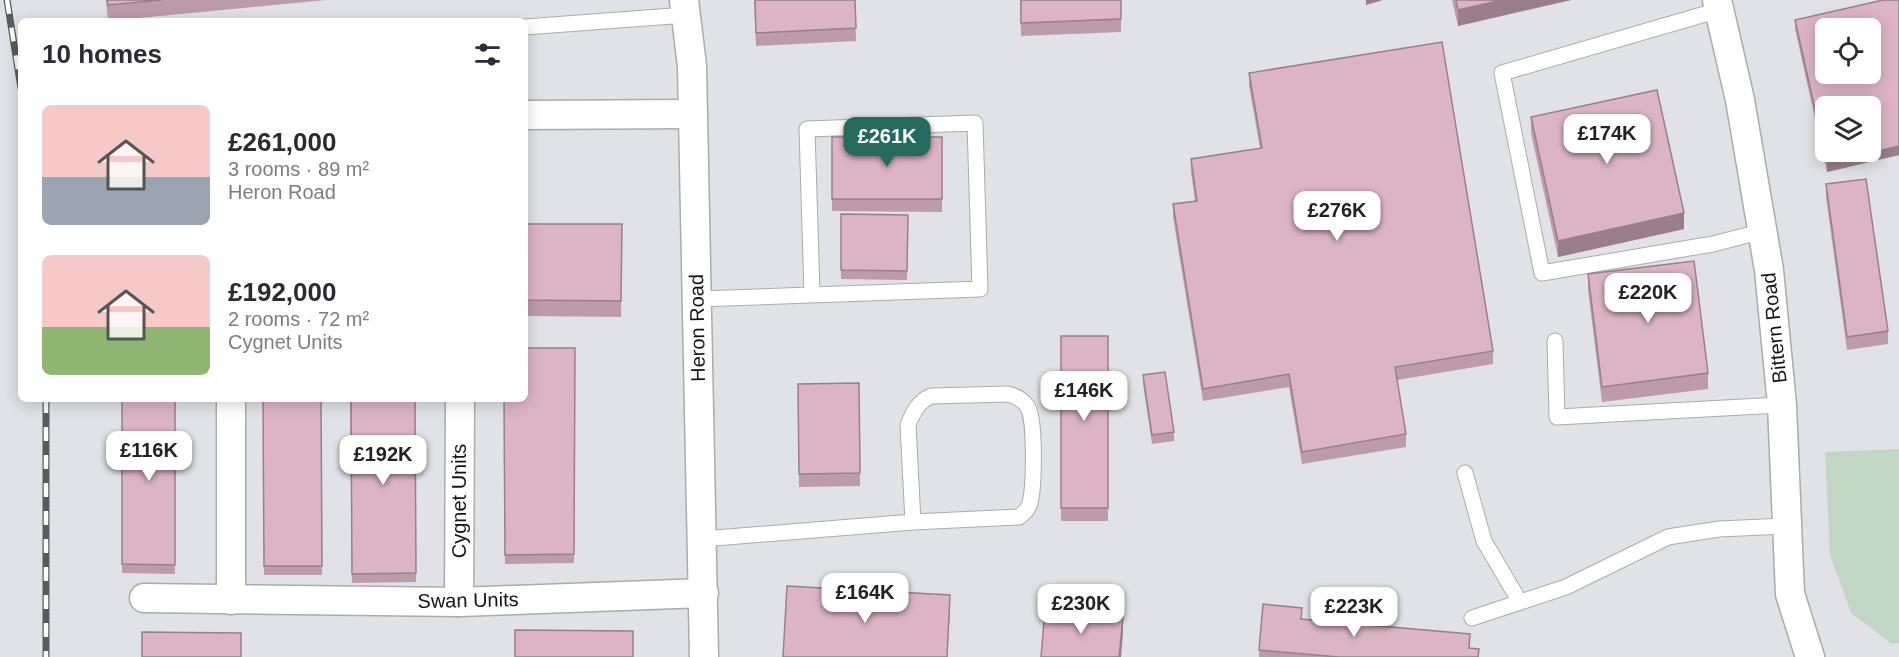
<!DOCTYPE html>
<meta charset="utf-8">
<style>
body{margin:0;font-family:Helvetica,sans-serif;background:#f7f7f7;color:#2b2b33;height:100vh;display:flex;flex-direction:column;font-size:22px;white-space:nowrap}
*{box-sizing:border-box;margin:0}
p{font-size:20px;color:#7c7c81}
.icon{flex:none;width:33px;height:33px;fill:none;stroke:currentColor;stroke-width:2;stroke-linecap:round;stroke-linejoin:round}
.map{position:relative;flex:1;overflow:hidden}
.side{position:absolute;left:18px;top:18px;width:510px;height:384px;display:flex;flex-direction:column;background:#fff;border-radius:9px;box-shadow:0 3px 15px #0003}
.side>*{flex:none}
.fabs{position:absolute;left:1815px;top:18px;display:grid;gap:12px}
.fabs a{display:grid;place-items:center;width:66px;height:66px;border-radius:9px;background:#fff;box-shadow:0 3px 15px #0003;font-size:30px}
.price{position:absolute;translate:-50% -51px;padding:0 14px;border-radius:12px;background:#fff;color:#222;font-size:20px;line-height:39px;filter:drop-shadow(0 2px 3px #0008)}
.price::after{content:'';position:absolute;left:50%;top:36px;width:18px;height:14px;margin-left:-9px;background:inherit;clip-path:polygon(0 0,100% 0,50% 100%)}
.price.current{background:#246a5e;color:#fff}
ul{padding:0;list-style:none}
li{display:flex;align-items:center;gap:18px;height:150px;padding:0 24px}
li span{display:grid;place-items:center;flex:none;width:168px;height:120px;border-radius:9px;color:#555}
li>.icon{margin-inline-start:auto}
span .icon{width:72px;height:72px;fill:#fffc;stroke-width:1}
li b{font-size:26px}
h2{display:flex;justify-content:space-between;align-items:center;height:72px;padding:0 24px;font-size:26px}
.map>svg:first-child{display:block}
.green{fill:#c2d7c3}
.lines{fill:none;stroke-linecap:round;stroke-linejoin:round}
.service-casing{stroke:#a9abb0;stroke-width:17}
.minor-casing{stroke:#a9abb0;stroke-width:31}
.service{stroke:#fff;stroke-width:15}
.minor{stroke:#fff;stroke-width:28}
.rail-casing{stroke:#5b5b5f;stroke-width:7}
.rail{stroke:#fff;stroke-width:4.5;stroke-dasharray:14;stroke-linecap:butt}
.wall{fill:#be9baa}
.shaded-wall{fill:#9b7e8b}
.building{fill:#ddb4c6;stroke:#9b7e8b;stroke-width:1.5;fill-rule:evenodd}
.labels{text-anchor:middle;stroke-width:4.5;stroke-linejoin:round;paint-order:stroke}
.street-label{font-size:20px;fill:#151517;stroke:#fff}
</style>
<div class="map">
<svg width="1899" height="657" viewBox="0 0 1899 657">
<rect width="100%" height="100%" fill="#e0e2e8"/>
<!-- green -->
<polygon class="green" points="1899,449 1899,643 1892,644 1851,613 1830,555 1825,452"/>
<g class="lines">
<!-- service casing -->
<g class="service-casing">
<g id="service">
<polyline points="1719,10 1502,73 1542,273 1713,244 1763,231"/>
<polyline points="525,27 686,15"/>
<polyline points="697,299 980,289 975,123 807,129 812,293"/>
<polyline points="1555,341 1557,417 1782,405"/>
<polyline points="1465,473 1484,541 1520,602"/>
<path d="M703 539 913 522 1019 517C1024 513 1028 510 1030 503 1034 487 1036 418 1027 406 1022 399 1016 396 1008 394L931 396C918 402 913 412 908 425L913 522"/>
<polyline points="1472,618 1566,587 1668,537 1719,529 1786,526"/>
</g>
</g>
<!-- minor casing -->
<g class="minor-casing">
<g id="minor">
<polyline points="684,0 692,66 704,657"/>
<polyline points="1717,0 1740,100 1769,270 1782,405 1790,594 1810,657"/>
<polyline points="525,115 692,114"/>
<polyline points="231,399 231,600"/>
<polyline points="144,598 459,602 704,593"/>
<polyline points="459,602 460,399"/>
</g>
</g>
<!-- service -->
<use href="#service" class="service"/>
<!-- minor -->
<use href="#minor" class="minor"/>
<!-- rail casing -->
<g class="rail-casing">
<g id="rail">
<polyline points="7,0 21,88"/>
<polyline points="46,399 46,657"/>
</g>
</g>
<!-- rail -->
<use href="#rail" class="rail"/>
</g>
<!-- wall -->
<g class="wall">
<polygon points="106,0 326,0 108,21"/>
<polygon points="754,0 855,0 856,41 756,46"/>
<polygon points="1020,0 1121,0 1121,32 1021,36"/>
<polygon points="1452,0 1571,0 1458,26"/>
<polygon points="1899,0 1899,155 1827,172 1795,29 1795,20"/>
<polygon points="1249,73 1493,351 1493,364 1397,380 1406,434 1406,447 1302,464 1289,387 1203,401 1173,217 1173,204 1195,201 1191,172 1191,159 1260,148 1249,86"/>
<polygon points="1531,117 1684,229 1558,257 1531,133"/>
<polygon points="832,137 942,137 942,212 832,211"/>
<polygon points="1826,184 1888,331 1888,344 1847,350 1826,197"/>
<polygon points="841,214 908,215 907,280 841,279"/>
<polygon points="525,224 622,224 621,317 525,316"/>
<polygon points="1588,274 1708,373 1708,389 1602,402 1588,290"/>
<rect x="1061" y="336" width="47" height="185"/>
<polygon points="575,348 574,563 505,564 504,399"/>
<polygon points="1143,375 1174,432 1174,441 1152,444 1143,384"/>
<polygon points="859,383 860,486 799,487 798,384"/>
<polygon points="122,399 175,399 175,574 122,573"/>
<polygon points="263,399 321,399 322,575 264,575"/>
<polygon points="350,399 415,399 416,582 352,583"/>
<polygon points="1302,619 1470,648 1479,657 1259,657 1259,650"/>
</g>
<!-- shaded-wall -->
<g class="shaded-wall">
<polygon points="1366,0 1383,0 1366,5"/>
<polygon points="1502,0 1571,0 1458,26 1458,10"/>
<polygon points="1899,146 1899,155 1827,172 1827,163"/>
<polygon points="1684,213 1684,229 1558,257 1558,241"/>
<polygon points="950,595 950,611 947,657"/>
<polygon points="1123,617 1123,633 1121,657 1119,657"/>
</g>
<!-- building -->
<g class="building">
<polygon points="107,0 161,0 108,5"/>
<polygon points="755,0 855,0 856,28 756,33"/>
<polygon points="1021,0 1121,0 1121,19 1021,23"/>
<polygon points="1456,0 1502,0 1458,10"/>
<path d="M1883 0H1899V146L1827 163 1795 20ZM1826 28H1870V74H1826ZM1826 106H1870V152H1826Z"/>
<polygon points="1442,42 1493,351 1395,367 1406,434 1302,452 1289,374 1203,389 1173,204 1197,201 1191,159 1262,148 1249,73"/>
<polygon points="1657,90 1684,213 1558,241 1531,117"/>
<rect x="832" y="137" width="110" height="62"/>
<polygon points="1866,179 1888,331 1847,337 1826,184"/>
<polygon points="841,214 908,215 907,271 841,270"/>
<polygon points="525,224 622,224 621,301 525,300"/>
<polygon points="1694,261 1708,373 1602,387 1588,274"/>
<rect x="1061" y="336" width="47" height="172"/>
<polygon points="525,348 575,348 574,554 505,555 504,399 525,399"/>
<polygon points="1165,372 1174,432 1152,435 1143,375"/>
<polygon points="859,383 860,473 799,474 798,384"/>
<polygon points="122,399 175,399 175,565 122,564"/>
<polygon points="263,399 321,399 322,566 264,566"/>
<polygon points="351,399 415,399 416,573 352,574"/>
<polygon points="787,586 950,595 947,657 783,657"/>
<polygon points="1263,604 1302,608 1301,619 1470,634 1469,648 1479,649 1478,657 1339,657 1259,650"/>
<polygon points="1045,610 1123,617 1119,657 1041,657"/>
<polygon points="515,630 633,631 633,657 515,657"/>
<polygon points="142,632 241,633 241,657 142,657"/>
</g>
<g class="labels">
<!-- street labels -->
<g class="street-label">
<text transform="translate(697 328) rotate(-91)" y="7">Heron Road</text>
<text transform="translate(1774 328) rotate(-96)" y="7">Bittern Road</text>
<text transform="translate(459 501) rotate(-90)" y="7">Cygnet Units</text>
<text transform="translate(468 600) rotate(-1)" y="7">Swan Units</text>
</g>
</g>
</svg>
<div class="fabs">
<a><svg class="icon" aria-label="locate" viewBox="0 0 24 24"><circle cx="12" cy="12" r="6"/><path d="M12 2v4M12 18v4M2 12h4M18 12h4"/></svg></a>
<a><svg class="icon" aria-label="layers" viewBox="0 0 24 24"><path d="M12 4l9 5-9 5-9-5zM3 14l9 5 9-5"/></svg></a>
</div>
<b class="price" style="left:1607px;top:165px">£174K</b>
<b class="price current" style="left:887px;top:168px">£261K</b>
<b class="price" style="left:1337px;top:242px">£276K</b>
<b class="price" style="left:1648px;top:324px">£220K</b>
<b class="price" style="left:1084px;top:422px">£146K</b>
<b class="price" style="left:149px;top:482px">£116K</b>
<b class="price" style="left:383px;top:486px">£192K</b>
<b class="price" style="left:865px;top:624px">£164K</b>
<b class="price" style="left:1081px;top:635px">£230K</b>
<b class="price" style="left:1354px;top:638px">£223K</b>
<section class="side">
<h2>10 homes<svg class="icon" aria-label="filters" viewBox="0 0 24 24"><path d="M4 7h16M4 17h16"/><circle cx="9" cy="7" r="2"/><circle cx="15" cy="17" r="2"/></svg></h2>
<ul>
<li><span style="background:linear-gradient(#f6c9c9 60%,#9aa5b1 0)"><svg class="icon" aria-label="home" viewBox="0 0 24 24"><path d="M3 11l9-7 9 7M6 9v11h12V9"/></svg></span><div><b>£261,000</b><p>3 rooms · 89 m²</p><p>Heron Road</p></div></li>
<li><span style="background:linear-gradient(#f6c9c9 60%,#8fb573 0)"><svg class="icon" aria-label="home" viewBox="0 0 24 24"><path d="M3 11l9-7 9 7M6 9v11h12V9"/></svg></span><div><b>£192,000</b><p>2 rooms · 72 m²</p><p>Cygnet Units</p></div></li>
</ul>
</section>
</div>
